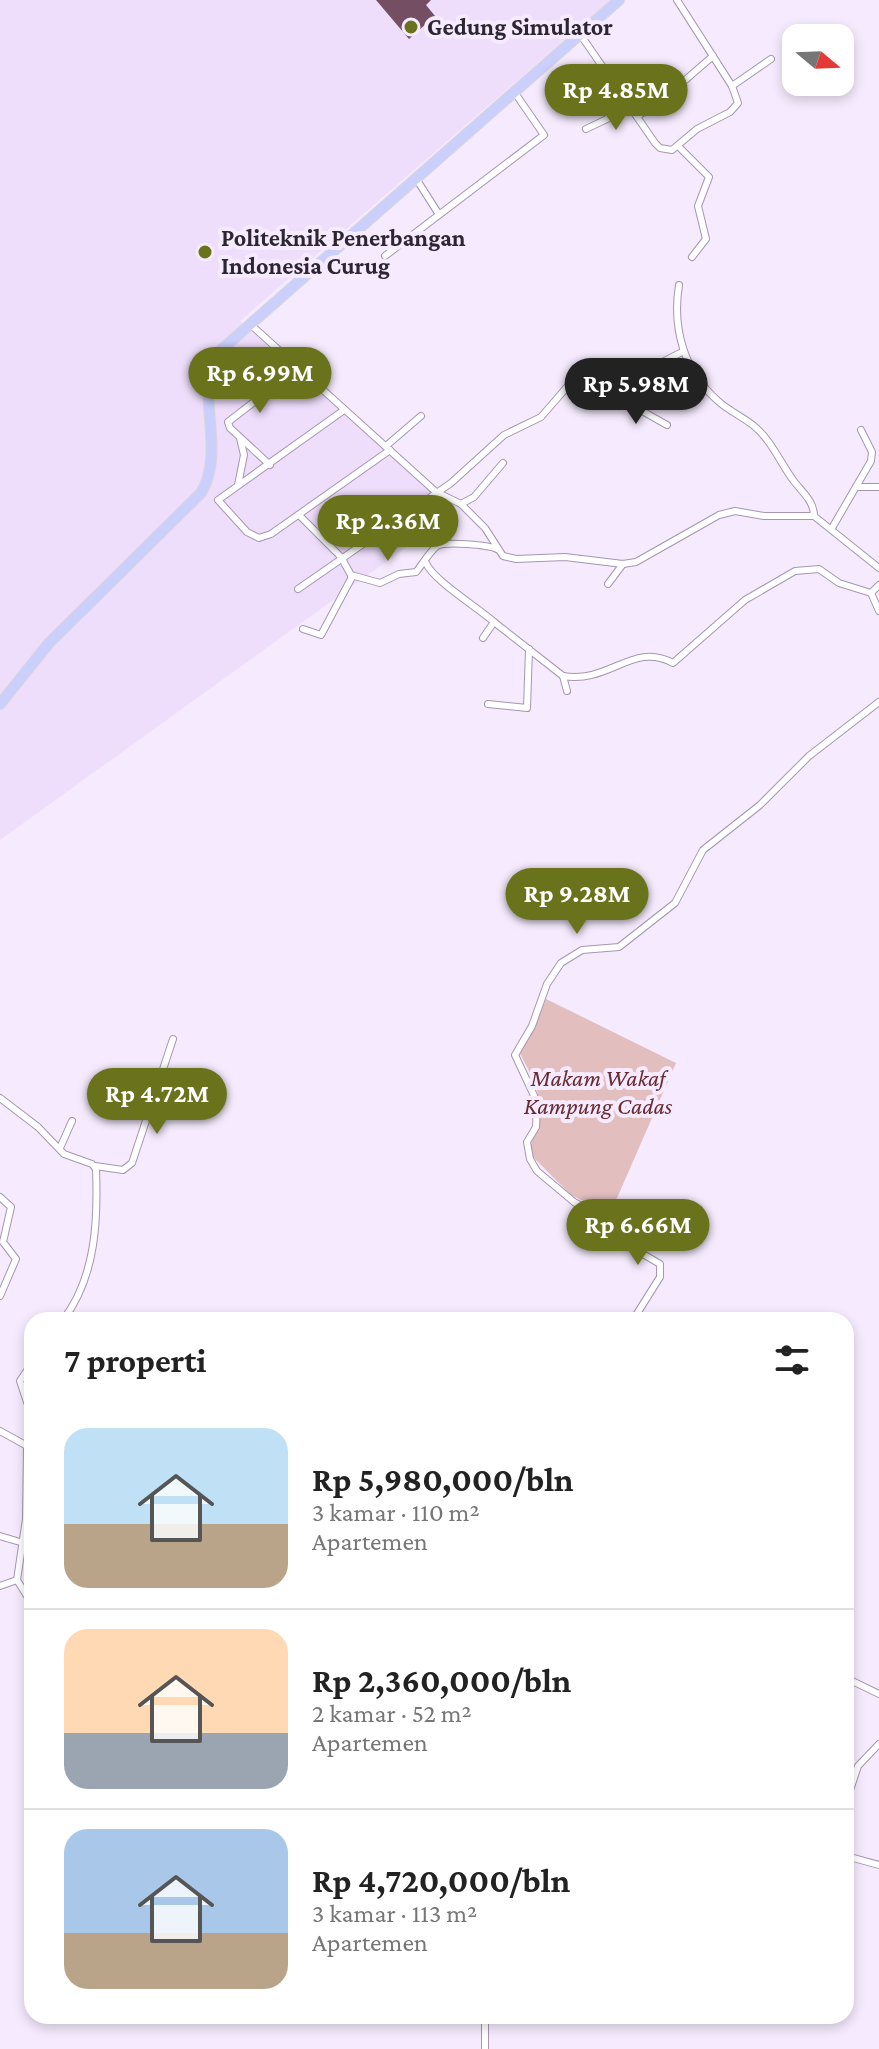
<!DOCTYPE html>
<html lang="id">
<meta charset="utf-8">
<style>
body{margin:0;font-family:"Crimson Pro",serif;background:#f6f6f6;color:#222;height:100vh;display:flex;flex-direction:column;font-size:30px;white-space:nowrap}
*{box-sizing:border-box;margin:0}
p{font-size:26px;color:#767676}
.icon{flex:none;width:44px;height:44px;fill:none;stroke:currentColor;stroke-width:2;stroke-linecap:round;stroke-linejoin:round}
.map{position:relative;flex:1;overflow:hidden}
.panel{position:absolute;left:24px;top:1312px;width:830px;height:712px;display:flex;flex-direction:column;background:#fff;border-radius:24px;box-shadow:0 4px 12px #0003}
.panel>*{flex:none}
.needle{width:52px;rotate:109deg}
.buttons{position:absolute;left:782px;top:24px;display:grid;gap:16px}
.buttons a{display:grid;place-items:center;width:72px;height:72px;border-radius:16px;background:#fff;box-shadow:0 4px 12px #0003;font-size:40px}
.price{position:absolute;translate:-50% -68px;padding:0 18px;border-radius:28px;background:#6a731c;color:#fff;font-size:26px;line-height:52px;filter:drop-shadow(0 2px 4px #0008)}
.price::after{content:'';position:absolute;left:50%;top:48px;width:24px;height:18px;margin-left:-12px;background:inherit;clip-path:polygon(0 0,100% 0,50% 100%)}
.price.selected{background:#222;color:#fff}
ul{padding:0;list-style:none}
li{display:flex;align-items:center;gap:24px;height:200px;padding:0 40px}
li+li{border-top:2px solid #e0e0e0}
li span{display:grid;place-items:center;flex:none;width:224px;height:160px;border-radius:24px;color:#555}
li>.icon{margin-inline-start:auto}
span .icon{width:96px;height:96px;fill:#fffc;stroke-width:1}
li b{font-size:34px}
h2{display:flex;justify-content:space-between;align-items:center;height:96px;padding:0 40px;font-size:34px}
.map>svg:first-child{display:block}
.built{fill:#eeddfb}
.green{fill:#e2bebf}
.building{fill:#744f64}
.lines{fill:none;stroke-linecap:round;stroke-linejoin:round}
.minor-casing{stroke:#a695b3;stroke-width:8}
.primary-casing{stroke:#d9d8da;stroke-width:12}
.minor{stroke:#fff;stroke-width:6}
.primary{stroke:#cacffb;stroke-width:10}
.poi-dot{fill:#6a731c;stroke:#f6ebfe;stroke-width:3}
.labels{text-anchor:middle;stroke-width:8;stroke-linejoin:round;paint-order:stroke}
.poi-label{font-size:24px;font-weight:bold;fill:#2d2632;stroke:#f6ebfe;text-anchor:start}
.park-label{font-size:24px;font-style:italic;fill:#682b31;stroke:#f6ebfe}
</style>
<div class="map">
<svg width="879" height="2049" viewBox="0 0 879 2049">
<rect width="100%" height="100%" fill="#f6ebfe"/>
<!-- built -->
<polygon class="built" points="0,0 610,0 240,321 454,513 0,840"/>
<!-- green -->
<path class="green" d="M546 999 676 1063 610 1214 571 1195 530 1154C530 1142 535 1135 538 1124 547 1100 529 1071 518 1050L537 1022Z"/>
<!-- building -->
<polygon class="building" points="376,0 431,0 426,5 435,16 409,39"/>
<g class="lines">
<!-- minor casing -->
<g class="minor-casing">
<g id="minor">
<polyline points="580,34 655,143 660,148 672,150 697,129 730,112 738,103 732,86 677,0"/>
<polyline points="732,86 771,59"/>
<polyline points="638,116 661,101 713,56"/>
<polyline points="586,129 632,107"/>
<polyline points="678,146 709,177 698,206 706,239 692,257"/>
<polyline points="417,180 438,213"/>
<polyline points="385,256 544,135 515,93"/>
<path d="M679 285C672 329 684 371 718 401 729 411 743 417 754 426 771 440 780 462 793 480 802 492 814 501 814 516"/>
<polyline points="250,324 436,492 461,504 485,528 503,556 516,559 565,557 623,564 636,562 719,515 735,511 764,516 814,516 879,568"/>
<polyline points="621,399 667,425"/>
<polyline points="344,410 218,500 247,532 259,538 271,534 390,450"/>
<polyline points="386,446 421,416"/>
<polyline points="270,465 230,428 228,422 298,368"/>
<polyline points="238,485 244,455 240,438"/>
<polyline points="856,487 879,487"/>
<polyline points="461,504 474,497 503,463"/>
<polyline points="300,516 341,557 352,577 321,635 303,629"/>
<polyline points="832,528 871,461 872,452 861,430"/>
<path d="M426 563C433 580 477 607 494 622L483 638"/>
<path d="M351 575 380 583 399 574 416 572C422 565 430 551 437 546 446 541 488 545 497 549"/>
<polyline points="608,584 623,564"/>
<polyline points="879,585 871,593 879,611"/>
<polyline points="298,589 451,483 504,435 541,417 580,372 591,376 621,399 647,370 682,352"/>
<polyline points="494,622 563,676 567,691"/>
<path d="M563 676C610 684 633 641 673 663L745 600 795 571 819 569 839 583 871 593"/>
<polyline points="488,704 527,708 529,649"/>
<path d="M0 1098 38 1127 64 1154 92 1164 96 1169C98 1220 96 1277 63 1320"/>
<polyline points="60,1148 72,1121"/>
<polyline points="95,1166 123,1170 132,1163 173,1039"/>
<polyline points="0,1197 11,1207 3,1242 16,1259 0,1296"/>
<polyline points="633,1320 660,1277 660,1264 619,1240 603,1218 574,1202 537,1171 530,1159 527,1142 536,1127 537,1102 515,1055 532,1026 547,984 561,963 582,950 619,947 675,903 703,850 760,805 809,756 879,702"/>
<polyline points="32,1363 20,1381 32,1417"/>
<polyline points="0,1431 29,1447"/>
<polyline points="32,1439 27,1447 26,1519 17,1580 32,1604"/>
<polyline points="0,1536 20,1542"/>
<polyline points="0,1586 17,1580"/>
<polyline points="846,1678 879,1694"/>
<polyline points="846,1802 858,1766 879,1744"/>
<polyline points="846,1856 879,1865"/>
<polyline points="485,2016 485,2049"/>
</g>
</g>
<!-- primary casing -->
<g class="primary-casing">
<path id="primary" d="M0 704 49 643 201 493C228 448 191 388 221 350L619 0"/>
</g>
<!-- minor -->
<use href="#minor" class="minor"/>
<!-- primary -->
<use href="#primary" class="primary"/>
</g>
<!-- markers -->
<g class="poi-dot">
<circle cx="411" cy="27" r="8"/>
<circle cx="205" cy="252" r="8"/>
</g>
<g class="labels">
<!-- poi labels -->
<g class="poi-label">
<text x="427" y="35">Gedung Simulator</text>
<text x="221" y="246">Politeknik Penerbangan<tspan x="221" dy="28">Indonesia Curug</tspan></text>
</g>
<!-- park labels -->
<g class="park-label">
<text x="598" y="1086">Makam Wakaf<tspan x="598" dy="28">Kampung Cadas</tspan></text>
</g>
</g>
</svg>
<div class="buttons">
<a><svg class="needle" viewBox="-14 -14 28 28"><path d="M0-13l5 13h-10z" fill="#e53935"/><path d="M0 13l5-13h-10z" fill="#767676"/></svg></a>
</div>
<b class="price" style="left:616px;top:132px">Rp 4.85M</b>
<b class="price" style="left:260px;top:415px">Rp 6.99M</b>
<b class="price selected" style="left:636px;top:426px">Rp 5.98M</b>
<b class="price" style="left:388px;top:563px">Rp 2.36M</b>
<b class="price" style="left:577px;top:936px">Rp 9.28M</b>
<b class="price" style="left:157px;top:1136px">Rp 4.72M</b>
<b class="price" style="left:638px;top:1267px">Rp 6.66M</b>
<section class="panel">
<h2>7 properti<svg class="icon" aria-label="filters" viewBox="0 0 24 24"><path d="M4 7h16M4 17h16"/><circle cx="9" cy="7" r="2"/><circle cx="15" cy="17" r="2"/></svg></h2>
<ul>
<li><span style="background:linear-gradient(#bfe0f5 60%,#b9a48a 0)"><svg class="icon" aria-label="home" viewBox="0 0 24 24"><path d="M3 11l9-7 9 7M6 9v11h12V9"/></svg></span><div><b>Rp 5,980,000/bln</b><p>3 kamar · 110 m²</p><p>Apartemen</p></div></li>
<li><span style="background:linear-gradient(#ffd9b3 65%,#9aa5b1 0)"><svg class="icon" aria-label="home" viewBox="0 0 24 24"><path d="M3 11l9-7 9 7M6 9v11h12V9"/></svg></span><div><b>Rp 2,360,000/bln</b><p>2 kamar · 52 m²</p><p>Apartemen</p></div></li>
<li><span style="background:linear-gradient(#a9c7e8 65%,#b9a48a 0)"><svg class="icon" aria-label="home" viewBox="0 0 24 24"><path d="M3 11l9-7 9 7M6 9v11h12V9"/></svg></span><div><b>Rp 4,720,000/bln</b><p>3 kamar · 113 m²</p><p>Apartemen</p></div></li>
</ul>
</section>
</div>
